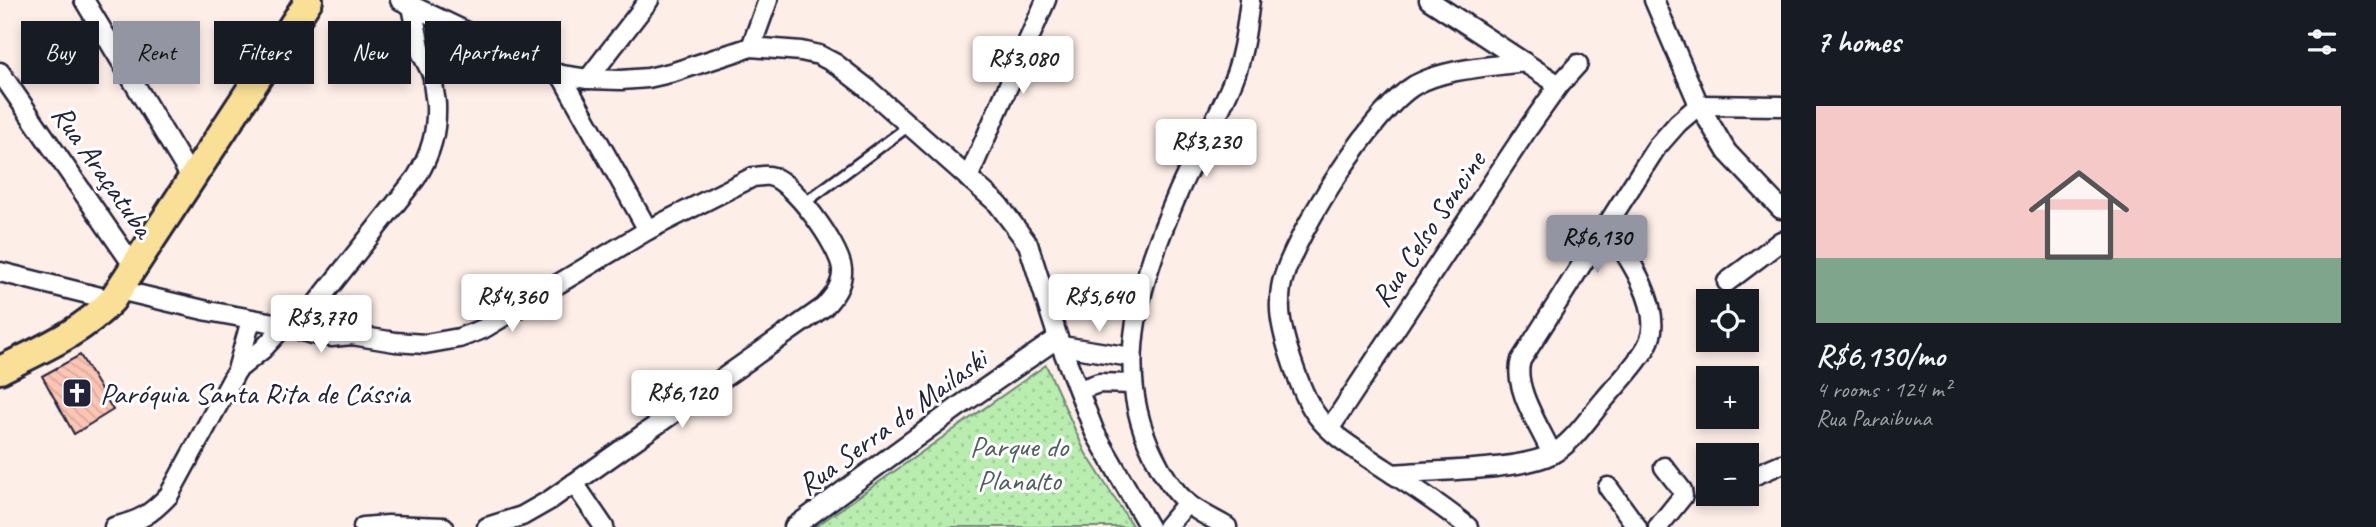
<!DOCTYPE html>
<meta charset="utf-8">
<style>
body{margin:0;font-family:Caveat,sans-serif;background:#242831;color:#f1f3f6;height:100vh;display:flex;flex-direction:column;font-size:26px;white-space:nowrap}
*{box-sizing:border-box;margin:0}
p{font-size:23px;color:#9ea1a6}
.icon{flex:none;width:38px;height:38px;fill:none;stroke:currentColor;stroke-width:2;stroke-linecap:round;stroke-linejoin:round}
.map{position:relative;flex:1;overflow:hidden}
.side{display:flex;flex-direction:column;background:#171b24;width:595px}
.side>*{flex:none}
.top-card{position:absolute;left:21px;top:21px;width:665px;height:63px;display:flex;gap:14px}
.controls{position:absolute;left:1696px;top:289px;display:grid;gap:14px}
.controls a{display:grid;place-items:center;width:63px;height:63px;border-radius:0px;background:#171b24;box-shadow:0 4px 10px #0003;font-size:35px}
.price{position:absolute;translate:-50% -60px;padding:0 16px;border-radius:7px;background:#fff;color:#222;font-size:23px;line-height:46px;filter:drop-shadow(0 2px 4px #0008)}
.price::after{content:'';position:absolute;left:50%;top:42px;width:21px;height:16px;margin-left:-10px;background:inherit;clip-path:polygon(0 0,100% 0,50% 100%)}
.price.selected{background:#9495a2;color:#111}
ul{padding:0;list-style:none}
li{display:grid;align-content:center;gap:14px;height:371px;padding:0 35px}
li span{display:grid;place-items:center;height:217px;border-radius:0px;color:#555}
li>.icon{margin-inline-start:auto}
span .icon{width:126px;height:126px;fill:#fffc;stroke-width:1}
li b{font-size:30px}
h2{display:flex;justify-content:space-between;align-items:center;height:84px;padding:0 35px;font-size:30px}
.pill{padding:0 24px;border-radius:0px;background:#171b24;box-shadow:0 4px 10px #0003;font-size:24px;line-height:63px}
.pill.selected{background:#9495a2;color:#111}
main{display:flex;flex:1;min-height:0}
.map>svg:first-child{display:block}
.park{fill:url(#park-dots);stroke:#6d8875;stroke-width:2}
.building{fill:url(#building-back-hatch);stroke:#22223b;stroke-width:2}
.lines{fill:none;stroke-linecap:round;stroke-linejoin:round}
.service-casing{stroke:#22223b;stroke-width:14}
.minor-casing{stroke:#22223b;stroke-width:23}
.primary-casing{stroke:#22223b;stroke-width:32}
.service{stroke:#fff;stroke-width:9}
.minor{stroke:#fff;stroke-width:18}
.primary{stroke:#fadf96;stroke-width:26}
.labels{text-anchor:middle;stroke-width:6;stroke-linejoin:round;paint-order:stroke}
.street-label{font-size:30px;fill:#22223b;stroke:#fff}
.poi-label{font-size:30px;fill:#22223b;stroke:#fff;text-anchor:start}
.park-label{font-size:30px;fill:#4f5f5e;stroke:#fff}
</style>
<main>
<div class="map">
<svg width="1781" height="527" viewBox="0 0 1781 527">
<defs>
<pattern id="park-dots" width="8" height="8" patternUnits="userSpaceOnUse" patternTransform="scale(1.75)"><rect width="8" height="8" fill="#b8edaf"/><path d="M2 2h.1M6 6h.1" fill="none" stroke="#9ecb97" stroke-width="1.8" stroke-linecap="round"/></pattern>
<pattern id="building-back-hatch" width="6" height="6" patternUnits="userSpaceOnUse" patternTransform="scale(1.75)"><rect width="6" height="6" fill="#fdc5b3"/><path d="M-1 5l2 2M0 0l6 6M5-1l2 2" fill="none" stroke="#d9a99b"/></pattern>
</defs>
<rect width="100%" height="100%" fill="#feeee8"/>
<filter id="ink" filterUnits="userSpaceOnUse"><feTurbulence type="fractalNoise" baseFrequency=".0143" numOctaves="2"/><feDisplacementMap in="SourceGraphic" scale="14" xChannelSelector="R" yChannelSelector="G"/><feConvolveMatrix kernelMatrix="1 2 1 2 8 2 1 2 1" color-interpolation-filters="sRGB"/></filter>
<g filter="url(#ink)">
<!-- park -->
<polygon class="park" points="1046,365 1085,452 1133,527 815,527"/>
<!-- building -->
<polygon class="building" points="80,355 113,410 74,434 42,376"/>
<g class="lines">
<!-- service casing -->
<g class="service-casing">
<polyline id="service" points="803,204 910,125"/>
</g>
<!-- minor casing -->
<g class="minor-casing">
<g id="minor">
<polyline points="84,0 192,179"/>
<polyline points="400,0 526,60 561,75 588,79 621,80 648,78 674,72 751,47 801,51 819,55 836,64 867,88 998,204 1028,244 1058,338 1095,433 1149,527"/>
<polyline points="1429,0 1559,85"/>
<polyline points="1654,0 1699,105 1727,152 1781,209"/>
<polyline points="412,6 421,52 433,76"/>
<polyline points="751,47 768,0"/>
<polyline points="0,72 135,268"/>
<polyline points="561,75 648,230"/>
<polyline points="588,79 649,0"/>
<polyline points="1699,105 1781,106"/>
<polyline points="968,178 1046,0"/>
<polyline points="0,272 112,300"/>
<polyline points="1727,282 1781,241"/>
<path d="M119 290 208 311 285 325 312 334 331 337 352 335 395 342 425 344 459 338 483 329 648 230 753 177C758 177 764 175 769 176 792 179 840 247 842 269 843 285 834 296 824 307L550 500 522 516 487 527"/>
<polyline points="313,307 330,324 352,335"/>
<path d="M297 328 416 178C431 154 437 132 436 104 435 94 431 81 434 71 439 55 451 42 463 31"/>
<polyline points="1062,346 1131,357"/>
<polyline points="237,370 263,349 285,325"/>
<polyline points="1079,390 1099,383 1132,384"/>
<polyline points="1330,428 1527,130 1559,85 1578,64"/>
<path d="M1552 454C1541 429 1512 387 1521 360L1656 148 1678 123 1699 105"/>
<path d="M1393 474C1433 470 1519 471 1552 454 1573 443 1589 417 1604 400 1618 383 1636 366 1647 346 1667 311 1626 253 1606 225"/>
<polyline points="1753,476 1781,464"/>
<polyline points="574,483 604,527"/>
<polyline points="1608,487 1637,527"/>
<path d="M114 527C141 520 150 515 169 495L237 370 251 320"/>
<polyline points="363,527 388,525 444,527"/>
<polyline points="794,527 958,407 1058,338"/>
<polyline points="1167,527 1187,503"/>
<path d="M1227 527C1214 519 1197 512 1186 502 1172 489 1161 471 1153 454 1110 367 1142 277 1178 193 1195 152 1221 115 1236 73 1244 50 1247 24 1250 0"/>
<path d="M1468 527C1439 503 1407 483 1376 463 1357 450 1332 436 1318 417 1301 396 1278 328 1280 302 1280 294 1281 284 1284 276 1298 230 1374 109 1415 85 1446 68 1489 67 1524 62"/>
<polyline points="1658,527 1683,496 1682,490 1664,467"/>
</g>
</g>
<!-- primary casing -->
<g class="primary-casing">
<path id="primary" d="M0 370C38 351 83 332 112 300L309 0"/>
</g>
<!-- service -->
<use href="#service" class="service"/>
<!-- minor -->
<use href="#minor" class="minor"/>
<!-- primary -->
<use href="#primary" class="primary"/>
</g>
</g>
<!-- icons -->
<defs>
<g id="church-square" transform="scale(1.575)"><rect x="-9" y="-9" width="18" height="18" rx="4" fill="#22223b" stroke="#fff"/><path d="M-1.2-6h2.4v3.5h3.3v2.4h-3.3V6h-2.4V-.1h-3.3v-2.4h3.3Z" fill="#fff"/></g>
</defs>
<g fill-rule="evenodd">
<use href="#church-square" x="77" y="393"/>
</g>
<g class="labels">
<!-- street labels -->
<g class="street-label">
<text transform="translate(103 171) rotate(55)" y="10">Rua Araçatuba</text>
<text transform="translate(1428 229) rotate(-56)" y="10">Rua Celso Soncine</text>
<text transform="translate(892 422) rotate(-36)" y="10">Rua Serra do Mailaski</text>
</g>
<!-- poi labels -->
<g class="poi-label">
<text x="100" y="403">Paróquia Santa Rita de Cássia</text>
</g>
<!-- park labels -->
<g class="park-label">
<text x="1019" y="456">Parque do<tspan x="1019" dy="34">Planalto</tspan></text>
</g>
</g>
</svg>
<div class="controls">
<a><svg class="icon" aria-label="locate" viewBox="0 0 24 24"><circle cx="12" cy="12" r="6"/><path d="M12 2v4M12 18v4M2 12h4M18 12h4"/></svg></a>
<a>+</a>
<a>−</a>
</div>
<b class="price" style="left:1023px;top:96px">R$3,080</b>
<b class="price" style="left:1206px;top:179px">R$3,230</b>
<b class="price selected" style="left:1597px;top:275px">R$6,130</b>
<b class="price" style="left:512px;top:334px">R$4,360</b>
<b class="price" style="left:1099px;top:334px">R$5,640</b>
<b class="price" style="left:321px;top:355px">R$3,770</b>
<b class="price" style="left:682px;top:430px">R$6,120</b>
<div class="top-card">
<a class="pill">Buy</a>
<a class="pill selected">Rent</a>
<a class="pill">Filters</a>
<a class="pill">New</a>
<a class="pill">Apartment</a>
</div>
</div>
<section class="side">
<h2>7 homes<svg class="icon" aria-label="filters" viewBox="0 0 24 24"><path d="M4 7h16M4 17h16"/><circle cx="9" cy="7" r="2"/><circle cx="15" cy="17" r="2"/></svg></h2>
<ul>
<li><span style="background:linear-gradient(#f6c9c9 70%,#7fa58c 0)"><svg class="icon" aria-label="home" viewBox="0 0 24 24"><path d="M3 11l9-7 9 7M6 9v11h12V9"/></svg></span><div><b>R$6,130/mo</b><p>4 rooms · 124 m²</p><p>Rua Paraibuna</p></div></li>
</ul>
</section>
</main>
